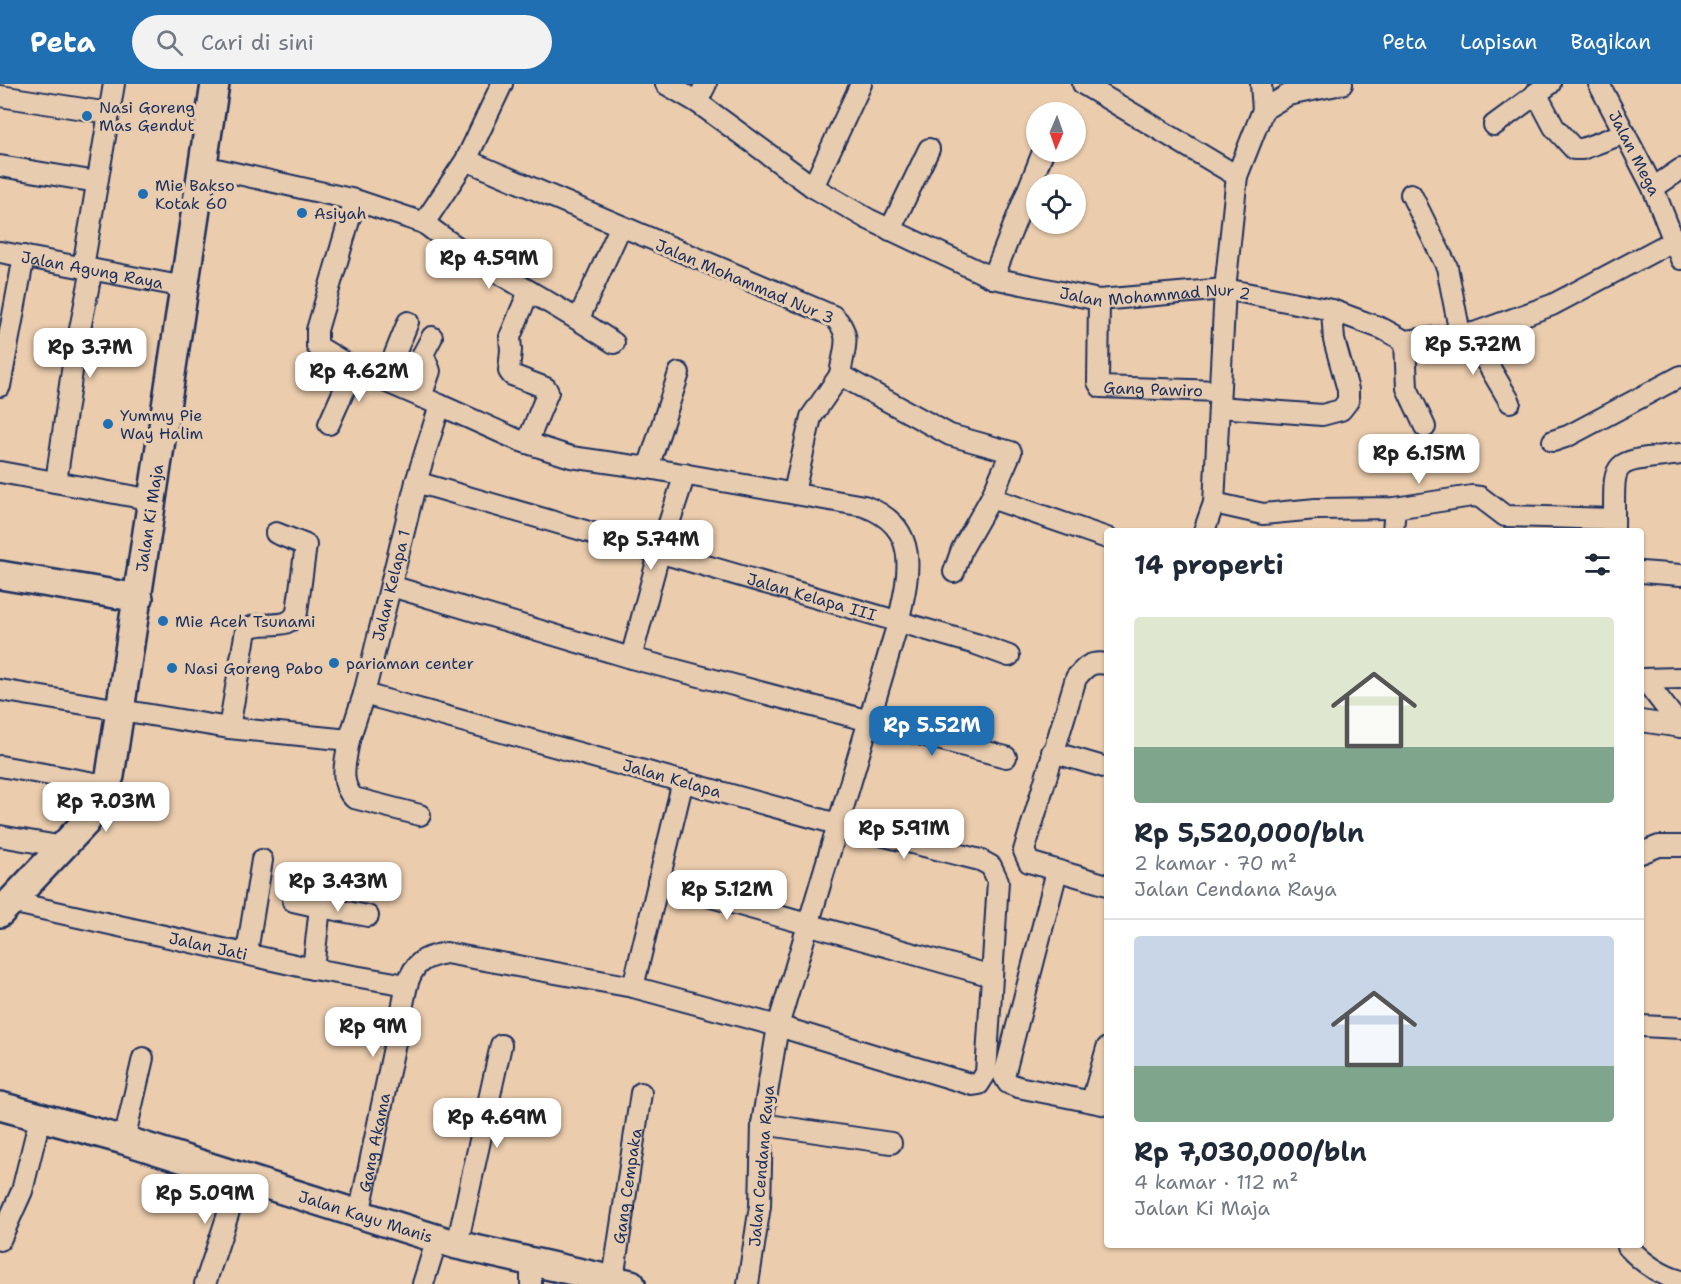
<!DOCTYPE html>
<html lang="id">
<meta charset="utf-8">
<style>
body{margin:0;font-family:"Shantell Sans",sans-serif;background:#f2f2f3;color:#1f2937;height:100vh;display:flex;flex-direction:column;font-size:22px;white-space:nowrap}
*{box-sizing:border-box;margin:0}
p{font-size:20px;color:#747a83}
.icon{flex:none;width:33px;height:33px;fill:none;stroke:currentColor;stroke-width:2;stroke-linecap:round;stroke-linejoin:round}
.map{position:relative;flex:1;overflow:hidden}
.drawer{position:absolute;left:1104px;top:444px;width:540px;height:720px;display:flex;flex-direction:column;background:#fff;border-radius:6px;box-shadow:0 2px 4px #0004}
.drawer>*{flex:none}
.needle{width:39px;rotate:182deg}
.buttons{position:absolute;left:1026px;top:18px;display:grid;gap:12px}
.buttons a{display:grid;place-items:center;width:60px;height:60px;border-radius:50%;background:#fff;box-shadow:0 2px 4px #0004;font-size:30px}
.price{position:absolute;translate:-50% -51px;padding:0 14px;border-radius:12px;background:#fff;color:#222;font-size:20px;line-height:39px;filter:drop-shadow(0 2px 3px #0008)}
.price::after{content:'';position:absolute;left:50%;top:36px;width:18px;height:14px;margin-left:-9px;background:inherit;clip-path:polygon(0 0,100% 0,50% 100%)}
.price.current{background:#1f6fb2;color:#fff}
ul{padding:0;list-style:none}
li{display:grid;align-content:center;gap:12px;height:318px;padding:0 30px}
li+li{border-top:2px solid #e0e1e3}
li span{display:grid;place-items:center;height:186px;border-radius:6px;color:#555}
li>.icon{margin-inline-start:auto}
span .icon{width:108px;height:108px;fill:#fffc;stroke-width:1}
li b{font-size:26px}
h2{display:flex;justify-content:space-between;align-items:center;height:72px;padding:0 30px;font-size:26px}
header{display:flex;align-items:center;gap:36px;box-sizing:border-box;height:84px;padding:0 30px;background:#1f6fb2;color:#fff}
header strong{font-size:28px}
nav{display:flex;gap:33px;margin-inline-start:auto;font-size:21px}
.search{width:420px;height:54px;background:#f2f2f3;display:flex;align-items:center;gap:15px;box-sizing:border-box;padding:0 21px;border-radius:33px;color:#747a83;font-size:22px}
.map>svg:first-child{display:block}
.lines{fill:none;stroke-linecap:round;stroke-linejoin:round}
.street-casing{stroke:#1b2f5e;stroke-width:24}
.secondary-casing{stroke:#1b2f5e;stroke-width:32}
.street{stroke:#e8ccaf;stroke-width:20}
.secondary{stroke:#e8ccaf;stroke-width:27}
.poi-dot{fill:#1f6fb2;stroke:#e8ccaf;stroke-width:2}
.labels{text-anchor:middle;stroke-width:6;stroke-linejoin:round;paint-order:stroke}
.poi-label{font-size:16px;fill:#1b2f5e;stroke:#e8ccaf;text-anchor:start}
.street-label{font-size:16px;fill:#1b2f5e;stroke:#e8ccaf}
</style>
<header>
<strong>Peta</strong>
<div class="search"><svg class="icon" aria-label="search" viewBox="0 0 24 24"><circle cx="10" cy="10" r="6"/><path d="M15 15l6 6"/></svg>Cari di sini</div>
<nav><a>Peta</a><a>Lapisan</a><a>Bagikan</a></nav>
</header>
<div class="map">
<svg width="1681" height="1200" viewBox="0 0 1681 1200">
<rect width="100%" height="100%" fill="#ebccad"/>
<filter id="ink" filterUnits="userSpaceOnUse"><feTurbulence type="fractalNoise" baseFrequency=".0167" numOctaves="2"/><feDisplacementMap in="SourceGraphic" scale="12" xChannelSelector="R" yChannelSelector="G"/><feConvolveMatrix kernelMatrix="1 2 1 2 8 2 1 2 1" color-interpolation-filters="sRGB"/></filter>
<g filter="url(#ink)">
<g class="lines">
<!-- street casing -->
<g class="street-casing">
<g id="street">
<path id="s1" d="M666 0 697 18 813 103 868 135 993 194 1099 216 1225 205 1332 226 1383 245 1405 257 1474 249 1552 221 1673 157"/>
<polyline points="1083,0 1237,92"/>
<polyline points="1261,0 1263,26"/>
<path id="s2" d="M1599 0 1653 104 1681 175"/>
<polyline points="1536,9 1554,43 1574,65 1582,65 1625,49"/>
<polyline points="0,12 109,29"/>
<polyline points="697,18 706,0"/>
<polyline points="1494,41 1550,0"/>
<path d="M466 76 833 232C854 251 843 266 840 291"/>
<polyline points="0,82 97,98"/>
<polyline points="203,82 355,116 424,139 466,76 502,0"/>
<polyline points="813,103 861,0"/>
<polyline points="1653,104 1681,85"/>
<polyline points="1411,110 1447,183 1460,250"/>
<path d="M424 139C483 186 552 216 614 259"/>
<polyline points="890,146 929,65"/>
<path id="s3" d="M0 168 185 203"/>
<polyline points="83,183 114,0"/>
<polyline points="993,194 1043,68"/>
<path id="s4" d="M1099 216 1098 298 1101 303 1219 307"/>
<polyline points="579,234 620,144"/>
<polyline points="1474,249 1480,267 1510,318"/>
<polyline points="1405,257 1407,304 1425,343"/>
<polyline points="840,291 950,351 1011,368 991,414 962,465 954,488"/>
<polyline points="384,297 408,238"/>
<polyline points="0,302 24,172"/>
<polyline points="421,313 430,287 423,270 432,253"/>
<path d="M440 321 518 356 571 373 648 384 864 422C922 443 909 491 898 539L778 942 762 1040 760 1122 748 1200"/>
<polyline points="1219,323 1322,331 1341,326 1348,317 1348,306 1334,256 1332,226"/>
<polyline points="329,340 354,284"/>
<polyline points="1553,357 1568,352 1681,292"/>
<polyline points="527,359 548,308 546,304 512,291 509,287 511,266 510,253 529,207"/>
<polyline points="648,384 679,289"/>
<polyline points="0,388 153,416"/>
<polyline points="56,398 73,280 92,185"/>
<path id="s5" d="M416 398 976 560 1009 572"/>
<polyline points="794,408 811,333 840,291"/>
<polyline points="991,414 1107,454"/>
<polyline points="1214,419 1263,430 1316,425 1395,424 1472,412 1480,413 1505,432 1614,435"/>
<polyline points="1204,447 1214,419 1225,205 1237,92 1263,26 1288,11 1342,0"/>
<polyline points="1393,447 1395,424"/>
<path d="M1614 447C1615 373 1605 379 1681 370"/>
<polyline points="1641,488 1681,491"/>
<polyline points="391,502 631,574 1006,673"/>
<polyline points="631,574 659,470 685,390"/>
<path d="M1107 580C1091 577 1086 582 1076 594L1024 767 1029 778 1107 801"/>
<polyline points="1641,595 1681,594"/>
<polyline points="1644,595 1681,643"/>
<path id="s6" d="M0 606 229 644 349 656 364 610 416 398 440 321 350 282 317 262V246L355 116"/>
<polyline points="1641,637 1681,643"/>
<path d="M229 644 246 546C261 534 289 549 297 528L306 461 276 449"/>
<path d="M349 656C346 676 338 699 354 714L420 731"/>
<polyline points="1052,668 1107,684"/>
<polyline points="0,682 106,701"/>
<polyline points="0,752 64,763"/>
<polyline points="1641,769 1659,762 1681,762"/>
<polyline points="1057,787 1004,992 1008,999 1018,1003 1107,1021"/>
<polyline points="658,798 992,892"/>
<polyline points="293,817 320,823 313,885"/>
<path id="s7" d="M11 818 313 885 407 901"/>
<polyline points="320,823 368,832"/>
<polyline points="247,868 262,776"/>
<polyline points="633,903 683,697"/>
<polyline points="1641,942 1681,944"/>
<polyline points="1092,1017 1107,964"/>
<polyline points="762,1040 891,1059"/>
<polyline points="124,1056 143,974"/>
<path id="s8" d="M359 1131 407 901C414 878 424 873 446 869L633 903 778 942 973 1001 979 1000 986 989 998 797 991 782 980 776 837 740 364 610"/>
<polyline points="0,1156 22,1107 40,1034"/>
<polyline points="457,1161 501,961"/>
<path d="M1628 1163C1643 1179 1659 1191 1681 1197"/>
<path id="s9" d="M613 1195 641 1009"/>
<polyline points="205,1200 240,1094"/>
<polyline points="423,1200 437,1155"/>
<polyline points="531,1200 531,1177"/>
</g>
</g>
<!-- secondary casing -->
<g class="secondary-casing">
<g id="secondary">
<polyline points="0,491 139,514"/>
<path id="s10" d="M0 829 86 738 110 692 215 0"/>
<path id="s11" d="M0 1022 124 1056 457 1161 631 1200"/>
</g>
</g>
<!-- street -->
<use href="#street" class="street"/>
<!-- secondary -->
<use href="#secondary" class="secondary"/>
</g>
</g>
<!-- markers -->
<g class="poi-dot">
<circle cx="87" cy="32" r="6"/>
<circle cx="143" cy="110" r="6"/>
<circle cx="302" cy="129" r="6"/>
<circle cx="108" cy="340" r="6"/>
<circle cx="163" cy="537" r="6"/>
<circle cx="334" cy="579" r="6"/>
<circle cx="172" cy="584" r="6"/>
</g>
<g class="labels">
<!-- poi labels -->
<g class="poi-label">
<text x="99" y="29">Nasi Goreng<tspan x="99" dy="18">Mas Gendut</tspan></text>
<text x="155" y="107">Mie Bakso<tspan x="155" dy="18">Kotak 60</tspan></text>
<text x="314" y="135">Asiyah</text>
<text x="120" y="337">Yummy Pie<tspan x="120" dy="18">Way Halim</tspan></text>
<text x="175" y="543">Mie Aceh Tsunami</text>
<text x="346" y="585">pariaman center</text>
<text x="184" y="590">Nasi Goreng Pabo</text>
</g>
<!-- street labels -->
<g class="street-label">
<text dy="6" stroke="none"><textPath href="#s2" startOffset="78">Jalan Mega</textPath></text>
<text dy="6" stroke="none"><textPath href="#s3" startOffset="94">Jalan Agung Raya</textPath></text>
<text transform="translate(745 197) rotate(23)" y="6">Jalan Mohammad Nur 3</text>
<text dy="6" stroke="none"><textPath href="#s1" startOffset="546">Jalan Mohammad Nur 2</textPath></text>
<text dy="6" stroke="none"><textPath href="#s4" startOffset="140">Gang Pawiro</textPath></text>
<text dy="6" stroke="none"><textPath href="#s10" startOffset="438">Jalan Ki Maja</textPath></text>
<text dy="6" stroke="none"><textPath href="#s6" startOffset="513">Jalan Kelapa 1</textPath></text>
<text dy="6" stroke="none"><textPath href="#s5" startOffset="412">Jalan Kelapa III</textPath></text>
<text transform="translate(672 694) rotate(16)" y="6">Jalan Kelapa</text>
<text dy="6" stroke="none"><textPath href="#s7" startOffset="202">Jalan Jati</textPath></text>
<text dy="6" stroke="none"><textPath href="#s8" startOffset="74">Gang Akama</textPath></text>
<text transform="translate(761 1082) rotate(-85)" y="6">Jalan Cendana Raya</text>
<text dy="6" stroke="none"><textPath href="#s9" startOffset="94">Gang Cempaka</textPath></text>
<text dy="6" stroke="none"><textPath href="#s11" startOffset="382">Jalan Kayu Manis</textPath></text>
</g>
</g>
</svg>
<div class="buttons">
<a><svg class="needle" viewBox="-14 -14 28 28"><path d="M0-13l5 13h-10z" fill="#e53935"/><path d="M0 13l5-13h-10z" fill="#747a83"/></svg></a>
<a><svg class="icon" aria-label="locate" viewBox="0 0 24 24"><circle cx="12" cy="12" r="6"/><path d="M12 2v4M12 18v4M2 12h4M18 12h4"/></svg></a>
</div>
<b class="price" style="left:489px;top:206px">Rp 4.59M</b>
<b class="price" style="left:1473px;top:292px">Rp 5.72M</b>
<b class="price" style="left:90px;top:295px">Rp 3.7M</b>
<b class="price" style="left:359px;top:319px">Rp 4.62M</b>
<b class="price" style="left:1419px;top:401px">Rp 6.15M</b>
<b class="price" style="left:651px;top:487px">Rp 5.74M</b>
<b class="price current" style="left:932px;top:673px">Rp 5.52M</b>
<b class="price" style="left:106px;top:749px">Rp 7.03M</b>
<b class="price" style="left:904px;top:776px">Rp 5.91M</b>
<b class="price" style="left:338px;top:829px">Rp 3.43M</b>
<b class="price" style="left:727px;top:837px">Rp 5.12M</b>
<b class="price" style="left:373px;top:974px">Rp 9M</b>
<b class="price" style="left:497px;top:1065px">Rp 4.69M</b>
<b class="price" style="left:205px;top:1141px">Rp 5.09M</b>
<section class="drawer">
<h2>14 properti<svg class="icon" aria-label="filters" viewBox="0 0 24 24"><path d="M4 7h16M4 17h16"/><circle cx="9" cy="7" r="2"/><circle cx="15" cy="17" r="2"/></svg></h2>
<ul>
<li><span style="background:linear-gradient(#dfe7d0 70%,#7fa58c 0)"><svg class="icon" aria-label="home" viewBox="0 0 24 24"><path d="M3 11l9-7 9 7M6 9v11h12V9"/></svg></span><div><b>Rp 5,520,000/bln</b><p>2 kamar · 70 m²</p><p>Jalan Cendana Raya</p></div></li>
<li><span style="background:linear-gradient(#c9d6e8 70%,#7fa58c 0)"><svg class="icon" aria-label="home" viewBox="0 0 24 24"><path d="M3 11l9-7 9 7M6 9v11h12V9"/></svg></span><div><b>Rp 7,030,000/bln</b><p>4 kamar · 112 m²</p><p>Jalan Ki Maja</p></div></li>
</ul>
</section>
</div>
